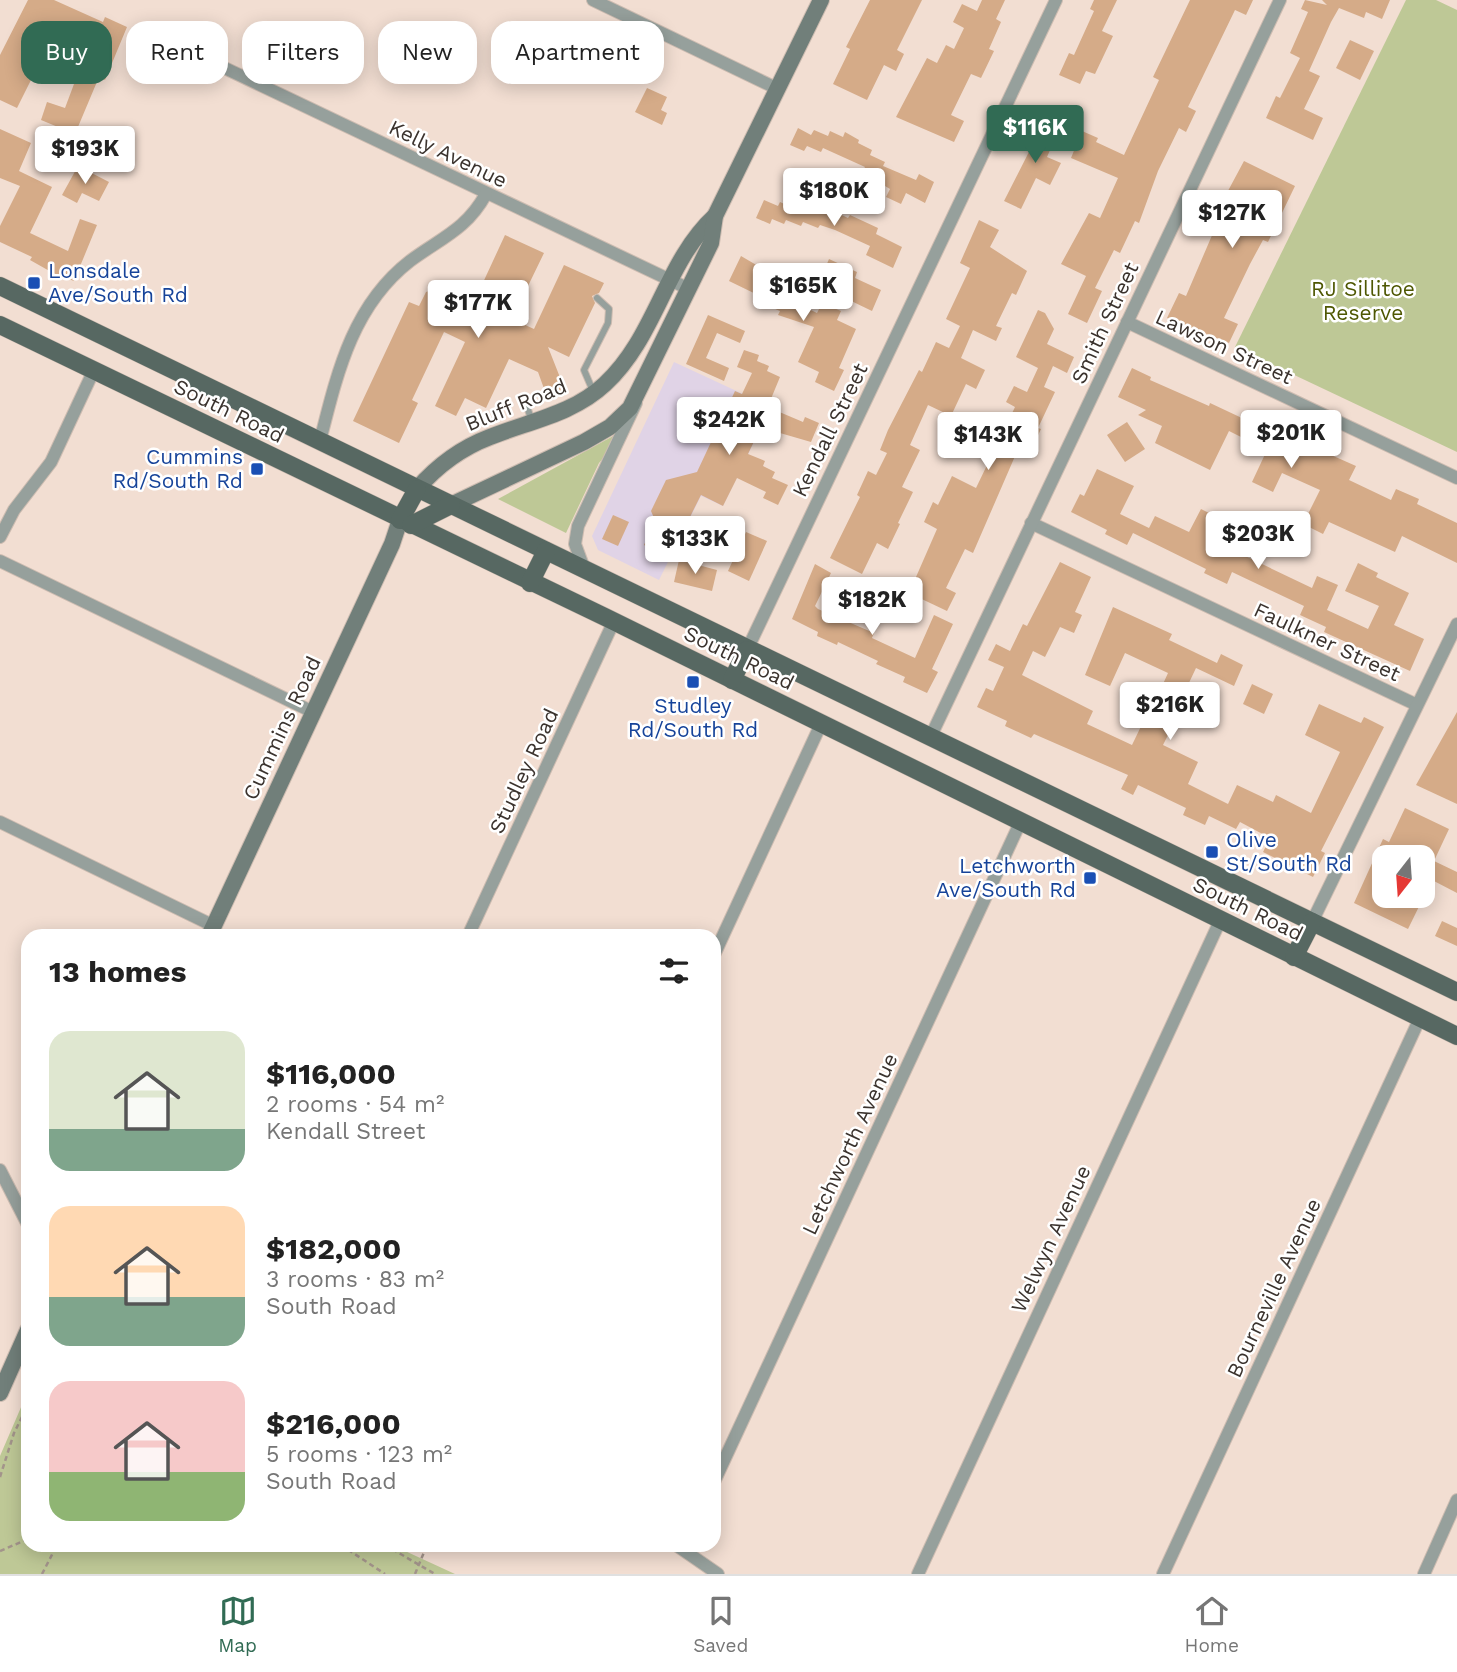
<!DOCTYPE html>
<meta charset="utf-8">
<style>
body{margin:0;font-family:"Work Sans",sans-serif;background:#f2f2f2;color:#222;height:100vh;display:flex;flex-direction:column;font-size:26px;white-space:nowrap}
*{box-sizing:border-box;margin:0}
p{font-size:23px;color:#767676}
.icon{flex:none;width:38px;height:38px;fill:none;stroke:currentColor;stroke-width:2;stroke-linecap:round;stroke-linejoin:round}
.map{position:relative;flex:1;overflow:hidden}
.drawer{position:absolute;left:21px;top:929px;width:700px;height:623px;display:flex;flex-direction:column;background:#fff;border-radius:21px;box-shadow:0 4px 18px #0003}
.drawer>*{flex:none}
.hud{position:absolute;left:21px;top:21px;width:700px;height:63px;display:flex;gap:14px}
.needle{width:46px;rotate:197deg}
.buttons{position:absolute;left:1372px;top:845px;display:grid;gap:14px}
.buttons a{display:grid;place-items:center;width:63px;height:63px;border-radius:14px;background:#fff;box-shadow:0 4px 18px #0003;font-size:35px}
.price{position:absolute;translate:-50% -60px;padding:0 16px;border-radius:7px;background:#fff;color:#222;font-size:23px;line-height:46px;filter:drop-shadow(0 2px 4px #0008)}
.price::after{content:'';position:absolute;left:50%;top:42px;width:21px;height:16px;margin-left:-10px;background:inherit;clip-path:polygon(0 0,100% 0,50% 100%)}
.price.selected{background:#316b54;color:#fff}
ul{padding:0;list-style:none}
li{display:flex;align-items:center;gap:21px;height:175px;padding:0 28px}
li span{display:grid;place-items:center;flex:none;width:196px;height:140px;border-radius:21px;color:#555}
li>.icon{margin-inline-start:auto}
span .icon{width:84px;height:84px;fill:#fffc;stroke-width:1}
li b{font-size:30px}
h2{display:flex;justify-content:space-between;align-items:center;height:84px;padding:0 28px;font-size:30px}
.chip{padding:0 24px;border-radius:21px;background:#fff;box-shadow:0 4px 18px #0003;font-size:24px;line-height:63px}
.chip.selected{background:#316b54;color:#fff}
.dock{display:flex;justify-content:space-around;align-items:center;height:98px;border-top:2px solid #e0e0e0;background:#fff;font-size:19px;color:#767676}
.dock a{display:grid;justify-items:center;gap:4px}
.dock .selected{color:#316b54}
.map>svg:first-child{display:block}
.commercial{fill:#e0d3e6}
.green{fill:#bec896}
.building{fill:#d5ab88;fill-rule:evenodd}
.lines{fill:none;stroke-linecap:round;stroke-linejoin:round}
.service-casing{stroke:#cdbcb1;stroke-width:8}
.minor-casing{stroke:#cdbcb1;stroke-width:14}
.secondary-casing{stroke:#cdbcb1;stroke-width:18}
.primary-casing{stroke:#cdbcb1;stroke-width:19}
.path{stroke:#a3948b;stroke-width:2.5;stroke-dasharray:5 3.5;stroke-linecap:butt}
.service{stroke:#96a09c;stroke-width:6}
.minor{stroke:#96a09c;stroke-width:12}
.secondary{stroke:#717f7a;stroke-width:16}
.primary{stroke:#576862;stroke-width:18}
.transit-dot{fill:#1a4fb4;stroke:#fff;stroke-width:2.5}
.labels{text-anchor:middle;stroke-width:5;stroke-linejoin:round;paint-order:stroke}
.street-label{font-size:21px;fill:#3b332e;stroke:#fff}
.transit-label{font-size:21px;fill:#164399;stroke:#fff;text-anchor:start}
.park-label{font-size:21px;fill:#4e5702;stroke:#fff}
</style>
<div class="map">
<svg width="1457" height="1574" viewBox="0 0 1457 1574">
<rect width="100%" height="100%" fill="#f2ded2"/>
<!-- commercial -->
<polygon class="commercial" points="674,362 771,407 723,506 701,496 659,580 598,550 592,536"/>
<!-- green -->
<g class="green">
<polygon points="1406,0 1436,0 1457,10 1457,452 1235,347"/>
<polygon points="615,435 610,450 599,463 566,533 498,499"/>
<polygon points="28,1391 28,1545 392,1545 455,1574 0,1574 0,1456"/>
</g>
<!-- building -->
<g class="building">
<polygon points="28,0 54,0 103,22 105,17 127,27 105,80 99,77 75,134 41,120 47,102 65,108 80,68 76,66 89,39 54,23 36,60 42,62 35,81 31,80 17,108 0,100 0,55"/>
<polygon points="870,0 922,0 897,50 904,54 896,71 884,65 867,100 833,84 850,49 846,47"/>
<polygon points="982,0 1005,0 996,19 1001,22 989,49 994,51 981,78 971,74 951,115 964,121 954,142 896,117 927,58 937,63 946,45 954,49 964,28 953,22 962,4 977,11"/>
<polygon points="1094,0 1117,0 1102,31 1113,36 1095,74 1086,71 1080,84 1059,75 1069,53 1074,55 1094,11 1090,9"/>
<polygon points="1190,0 1253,0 1246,15 1235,10 1188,107 1196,111 1186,132 1179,128 1158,171 1139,223 1135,221 1120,253 1114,250 1095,288 1102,291 1087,323 1068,314 1086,276 1061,264 1089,213 1100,218 1118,178 1071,158 1082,131 1098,138 1096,142 1124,155 1159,80 1153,77"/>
<polygon points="1305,0 1327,5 1322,0 1390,0 1382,19 1366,12 1364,18 1339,8 1331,22 1309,71 1320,76 1304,109 1323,118 1313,140 1266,118 1276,96 1280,98 1300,58 1290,53 1308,12 1301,9"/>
<polygon points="1350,40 1374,51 1360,80 1336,68"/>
<polygon points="647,88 667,97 661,110 667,113 662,125 635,112"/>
<polygon points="1042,119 1060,127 1047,157 1061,163 1050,185 1036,178 1021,209 1004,201 1035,140 1033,139"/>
<polygon points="798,128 811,135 814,130 828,136 830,131 843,137 845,132 859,140 858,143 872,150 870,155 885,162 883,166 916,180 919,174 934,182 925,203 906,193 901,204 886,197 890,189 862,172 865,167 823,148 821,152 807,146 804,151 790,145"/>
<polygon points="0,129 31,143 19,171 52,187 30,233 68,251 80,219 97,225 74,281 53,273 30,260 32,257 0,242 0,226 20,186 0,178"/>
<polygon points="1244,161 1295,186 1268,242 1263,240 1250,264 1224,318 1238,324 1229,343 1167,318 1179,293 1186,296 1219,219 1214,217"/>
<polygon points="78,166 109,182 99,201 82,193 77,203 62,195"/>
<polygon points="764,200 778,206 780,202 791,207 793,203 808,210 810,206 825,212 827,208 848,218 850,215 878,228 876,234 902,247 893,268 866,255 870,246 835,230 820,225 818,228 803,222 801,226 786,220 784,224 772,219 770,224 756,218"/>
<polygon points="979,220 999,230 990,247 1027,271 1016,295 1012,293 996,326 1002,328 996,341 973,330 961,358 985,370 976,389 966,384 951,416 928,405 910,445 920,450 902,487 913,492 898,523 900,524 888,549 877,543 862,574 830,558 860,497 857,495 868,471 876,475 887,453 880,450 888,430 919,370 922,372 936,342 949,348 960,326 946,319 970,268 960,263"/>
<polygon points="505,235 544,253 512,319 534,329 564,265 604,283 599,293 592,296 595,303 569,357 548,347 565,390 547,397 538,372 509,359 486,408 465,398 456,416 435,406 465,342 444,332 412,400 418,403 399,443 353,421 409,302 419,306 426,292 441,287 474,302"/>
<polygon points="741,256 770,273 768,278 779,283 777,288 788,294 786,298 817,313 822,303 841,311 837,320 856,329 839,368 844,370 834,391 815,382 819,372 798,362 814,327 778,315 780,311 768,306 770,301 729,281"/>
<polygon points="829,259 857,272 855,278 881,290 872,311 845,298 848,290 821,278"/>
<polygon points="1038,310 1045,313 1054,329 1047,344 1074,357 1067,373 1053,366 1044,387 1055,392 1038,428 1041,429 1030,452 1019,447 973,553 965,549 946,588 956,593 947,611 909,593 937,529 924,522 933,502 938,505 952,476 976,488 1015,407 1006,402 1014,386 1027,392 1038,368 1016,357"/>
<polygon points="708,315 745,331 740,343 717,333 706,358 729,368 724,381 686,364"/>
<polygon points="744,350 759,355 757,361 769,366 767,371 780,377 768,406 770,408 803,422 805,417 819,423 811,442 780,433 778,437 760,429 748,454 765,461 763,466 775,472 772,478 788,485 778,505 763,498 766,492 737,478 723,506 701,495 669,559 644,545 650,532 662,537 651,511 666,480 697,472 735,391 742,394 752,373 737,367"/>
<polygon points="1132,368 1151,377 1150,380 1209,406 1210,403 1244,419 1246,415 1267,425 1265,430 1302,448 1304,443 1356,466 1349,480 1391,500 1396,489 1419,499 1417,504 1457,523 1457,563 1402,536 1395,552 1329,522 1323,534 1303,524 1320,490 1282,473 1273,492 1252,482 1267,450 1229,431 1210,470 1155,443 1162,426 1138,415 1146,410 1118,397"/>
<polygon points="1127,422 1145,449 1125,462 1107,435"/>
<polygon points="1097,469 1134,486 1120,514 1149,528 1155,516 1189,532 1201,509 1221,519 1219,523 1249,537 1241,554 1312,588 1317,576 1338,585 1327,610 1368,629 1379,606 1345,591 1358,563 1378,573 1376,577 1409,593 1394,625 1424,639 1410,671 1324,632 1326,627 1300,615 1304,606 1232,572 1227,584 1204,573 1206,569 1133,533 1127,545 1105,534 1107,530 1071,512 1080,494 1084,496"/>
<polygon points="613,515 629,522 618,546 602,539"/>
<polygon points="746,532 767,541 749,581 728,571"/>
<polygon points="679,560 717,570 712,591 674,582"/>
<polygon points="1060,562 1091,577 1075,612 1082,615 1074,633 1060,627 1045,657 1033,651 1022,675 1093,711 1087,724 1132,745 1146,716 1172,727 1163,745 1198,762 1188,784 1228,804 1237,785 1273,802 1276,795 1311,813 1340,752 1305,735 1319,704 1361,723 1364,717 1384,727 1321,851 1325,853 1313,877 1263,852 1270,838 1240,822 1236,829 1209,816 1205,825 1183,815 1186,808 1138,785 1133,795 1121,789 1128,775 1034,734 1031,738 1005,726 1007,721 977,707 986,688 993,691 1004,667 988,660 996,644 1010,651 1023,624 1027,626"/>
<polygon points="815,564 831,573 815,606 818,609 874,633 872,638 915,658 934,615 953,624 932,669 938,672 927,693 903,682 905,677 876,664 878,661 838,642 837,645 817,636 818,632 792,619"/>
<polygon points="1113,607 1172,634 1169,640 1217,663 1221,654 1243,665 1234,686 1196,668 1179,704 1158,695 1168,673 1125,653 1110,686 1085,675"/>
<polygon points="1252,684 1273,694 1264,714 1243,704"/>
<polygon points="1457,712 1457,804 1416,785"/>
<path d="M1405 808 1449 829 1434 861 1457 872V893L1432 880 1408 929 1354 903 1383 839 1389 842ZM1384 858H1423V896H1384Z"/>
<polygon points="1442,921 1457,928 1457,946 1435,936"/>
</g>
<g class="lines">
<!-- service casing -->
<g class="service-casing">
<g id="service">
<polyline points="593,391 584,370 608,323 609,309 597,298"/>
<polyline points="524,397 532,422"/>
</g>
</g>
<!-- minor casing -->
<g class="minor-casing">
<g id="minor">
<polyline points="593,0 778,89"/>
<polyline points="191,52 689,289"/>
<polyline points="1127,322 1457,478"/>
<path d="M320 441C337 374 352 306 410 261 441 238 466 230 486 194"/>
<polyline points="1031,523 1417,705"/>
<polyline points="0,537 14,510 51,462 94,370"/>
<polyline points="0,561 313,712"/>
<polyline points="585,571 575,544 578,526 636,403"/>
<polyline points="747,650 1056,0"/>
<polyline points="930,738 1280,0"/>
<polyline points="0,822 214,926"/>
<polyline points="1312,922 1457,624"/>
<polyline points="468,936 614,621"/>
<polyline points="714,955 821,724"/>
<polyline points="0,1170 28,1225"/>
<polyline points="714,1482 1020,823"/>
<polyline points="676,1545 718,1574"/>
<polyline points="918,1574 1220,921"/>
<polyline points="1163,1574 1420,1018"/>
<polyline points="1424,1574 1457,1500"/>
</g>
</g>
<!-- secondary casing -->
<g class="secondary-casing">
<g id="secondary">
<path d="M417 489C437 466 461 448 490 437 530 421 573 414 605 384 656 337 665 262 715 216"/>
<polyline points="451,505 584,442 610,427 630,408 711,243 715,216 821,0"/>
<polyline points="209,936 392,544 400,520"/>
<polyline points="0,1393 28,1330"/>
</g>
</g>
<!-- primary casing -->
<g class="primary-casing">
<g id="primary">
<polyline points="0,286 1457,992"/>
<polyline points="0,325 605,617 1457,1036"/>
<polyline points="400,520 417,489"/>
<polyline points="411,525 451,505"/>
<polyline points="530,583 546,551"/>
<polyline points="732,680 747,650"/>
<polyline points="1294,957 1312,922"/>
</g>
</g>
<!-- path -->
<g class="path">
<polyline points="0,1477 14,1433 28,1405"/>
<polyline points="341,1545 385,1574"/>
<polyline points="385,1545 435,1574"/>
<polyline points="0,1551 28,1539"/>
<polyline points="42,1574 57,1545"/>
<polyline points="415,1574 427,1545"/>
</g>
<!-- service -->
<use href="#service" class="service"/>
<!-- minor -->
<use href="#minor" class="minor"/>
<!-- secondary -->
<use href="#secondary" class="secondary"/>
<!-- primary -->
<use href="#primary" class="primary"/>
</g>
<!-- markers -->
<g class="transit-dot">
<rect x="27" y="276" width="14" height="14" rx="3.5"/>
<rect x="250" y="462" width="14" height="14" rx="3.5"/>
<rect x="686" y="675" width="14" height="14" rx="3.5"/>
<rect x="1205" y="845" width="14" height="14" rx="3.5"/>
<rect x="1083" y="871" width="14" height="14" rx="3.5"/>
</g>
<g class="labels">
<!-- street labels -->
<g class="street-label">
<text transform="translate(448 154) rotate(26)" y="7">Kelly Avenue</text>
<text transform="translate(1105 323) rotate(-65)" y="7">Smith Street</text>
<text transform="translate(1224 347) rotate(25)" y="7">Lawson Street</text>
<text transform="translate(516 405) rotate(-22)" y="7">Bluff Road</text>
<text transform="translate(229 411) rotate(26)" y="7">South Road</text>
<text transform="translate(830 430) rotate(-64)" y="7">Kendall Street</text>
<text transform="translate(1327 642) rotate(25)" y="7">Faulkner Street</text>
<text transform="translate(739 658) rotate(26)" y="7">South Road</text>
<text transform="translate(282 728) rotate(-65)" y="7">Cummins Road</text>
<text transform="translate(524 771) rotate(-65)" y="7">Studley Road</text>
<text transform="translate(1248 909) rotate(26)" y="7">South Road</text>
<text transform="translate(850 1144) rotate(-65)" y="7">Letchworth Avenue</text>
<text transform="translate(1051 1239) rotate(-65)" y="7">Welwyn Avenue</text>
<text transform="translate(1274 1288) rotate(-65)" y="7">Bourneville Avenue</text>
</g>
<!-- transit labels -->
<g class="transit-label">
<text x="48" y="278">Lonsdale<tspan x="48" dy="24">Ave/South Rd</tspan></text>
<text x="243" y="464" text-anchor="end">Cummins<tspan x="243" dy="24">Rd/South Rd</tspan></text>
<text x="693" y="713" text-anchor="middle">Studley<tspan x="693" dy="24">Rd/South Rd</tspan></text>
<text x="1226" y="847">Olive<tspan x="1226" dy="24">St/South Rd</tspan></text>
<text x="1076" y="873" text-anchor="end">Letchworth<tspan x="1076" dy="24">Ave/South Rd</tspan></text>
</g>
<!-- park labels -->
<g class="park-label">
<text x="1363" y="296">RJ Sillitoe<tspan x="1363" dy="24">Reserve</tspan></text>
</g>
</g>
</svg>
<div class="buttons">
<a><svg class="needle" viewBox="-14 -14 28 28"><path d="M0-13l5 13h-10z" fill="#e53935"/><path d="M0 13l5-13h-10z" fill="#767676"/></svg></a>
</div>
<b class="price selected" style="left:1035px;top:165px">$116K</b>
<b class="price" style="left:85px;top:186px">$193K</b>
<b class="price" style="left:834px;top:228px">$180K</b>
<b class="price" style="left:1232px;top:250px">$127K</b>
<b class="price" style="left:803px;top:323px">$165K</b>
<b class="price" style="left:478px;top:340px">$177K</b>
<b class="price" style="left:729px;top:457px">$242K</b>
<b class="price" style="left:1291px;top:470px">$201K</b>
<b class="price" style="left:988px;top:472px">$143K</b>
<b class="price" style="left:1258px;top:571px">$203K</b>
<b class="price" style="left:695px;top:576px">$133K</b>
<b class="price" style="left:872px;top:637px">$182K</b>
<b class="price" style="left:1170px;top:742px">$216K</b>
<div class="hud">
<a class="chip selected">Buy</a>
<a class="chip">Rent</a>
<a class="chip">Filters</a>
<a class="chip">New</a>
<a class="chip">Apartment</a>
</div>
<section class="drawer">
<h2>13 homes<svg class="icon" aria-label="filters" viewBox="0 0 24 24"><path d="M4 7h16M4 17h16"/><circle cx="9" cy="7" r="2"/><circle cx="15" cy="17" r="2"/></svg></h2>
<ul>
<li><span style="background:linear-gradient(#dfe7d0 70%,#7fa58c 0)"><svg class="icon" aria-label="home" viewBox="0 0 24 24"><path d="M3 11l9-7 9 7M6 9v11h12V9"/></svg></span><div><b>$116,000</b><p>2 rooms · 54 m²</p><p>Kendall Street</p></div></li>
<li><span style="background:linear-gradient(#ffd9b3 65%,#7fa58c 0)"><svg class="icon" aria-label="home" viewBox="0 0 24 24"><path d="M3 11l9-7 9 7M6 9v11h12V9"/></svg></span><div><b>$182,000</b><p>3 rooms · 83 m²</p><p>South Road</p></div></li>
<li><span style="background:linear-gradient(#f6c9c9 65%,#8fb573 0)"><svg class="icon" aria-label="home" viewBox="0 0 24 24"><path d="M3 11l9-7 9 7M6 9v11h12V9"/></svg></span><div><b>$216,000</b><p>5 rooms · 123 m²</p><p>South Road</p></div></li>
</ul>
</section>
</div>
<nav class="dock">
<a class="selected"><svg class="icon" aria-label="map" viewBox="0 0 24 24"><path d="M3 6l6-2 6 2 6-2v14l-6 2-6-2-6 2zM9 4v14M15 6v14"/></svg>Map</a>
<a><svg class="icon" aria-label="saved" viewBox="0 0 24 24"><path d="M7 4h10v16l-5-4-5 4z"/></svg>Saved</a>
<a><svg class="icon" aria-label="home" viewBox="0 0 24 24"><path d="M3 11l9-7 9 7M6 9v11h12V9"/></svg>Home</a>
</nav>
